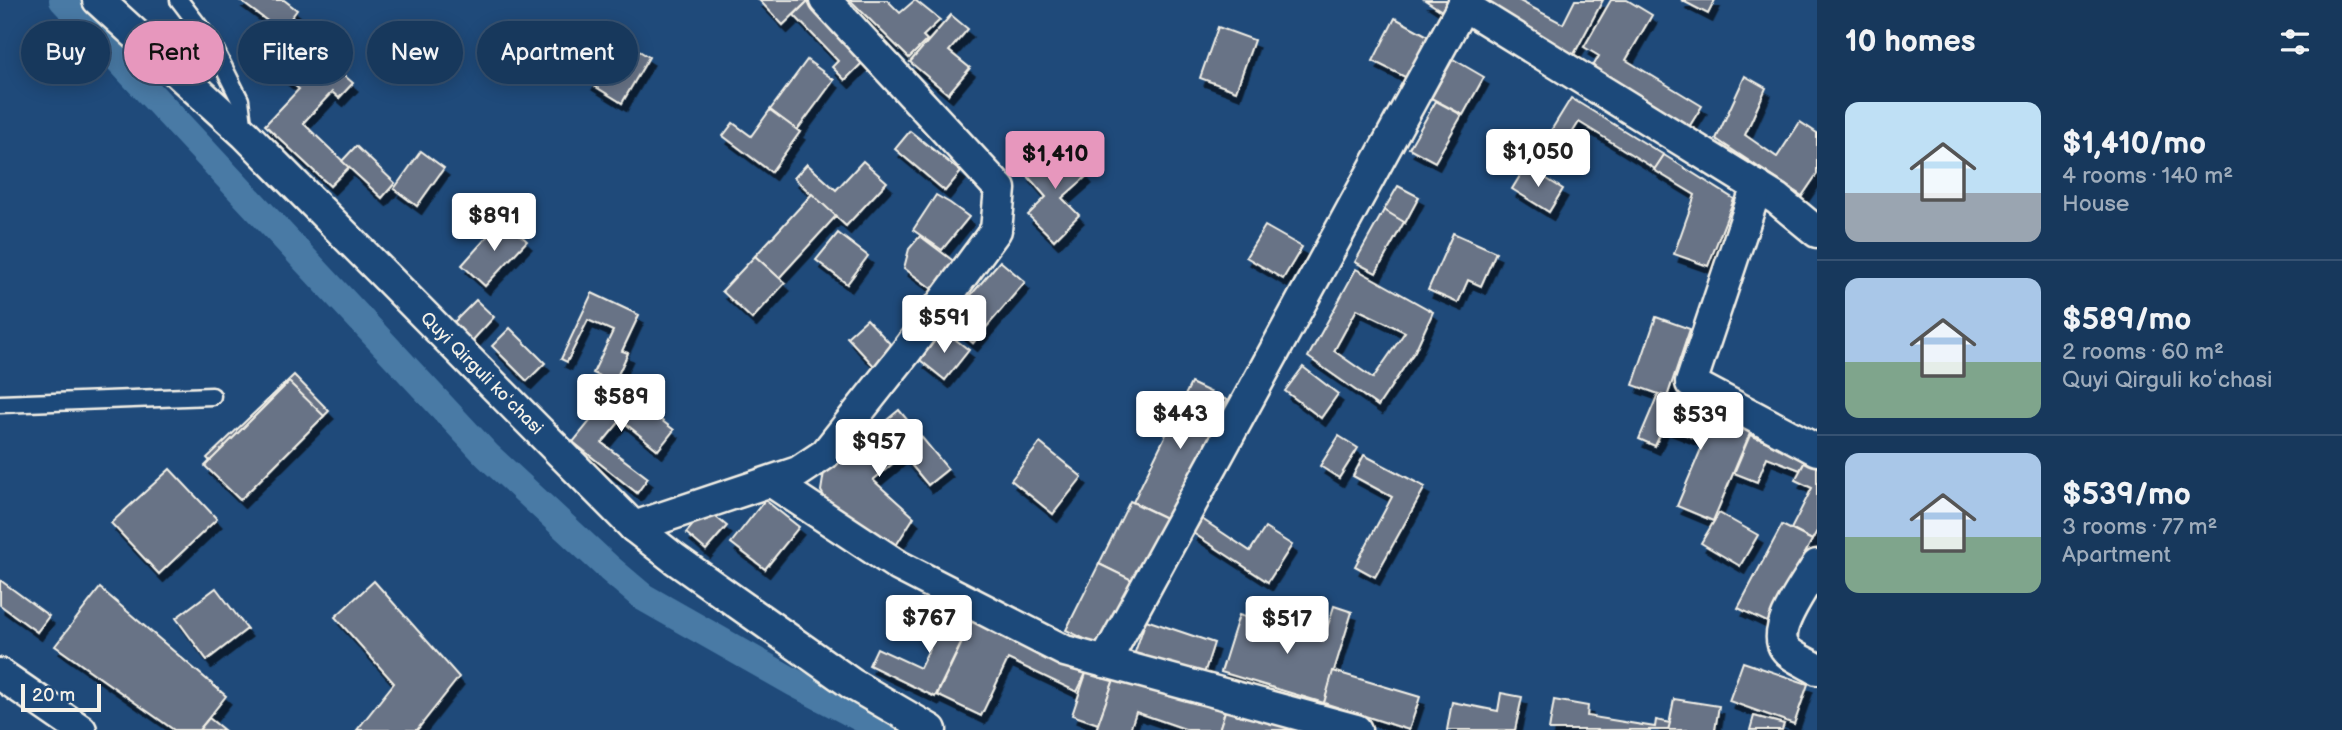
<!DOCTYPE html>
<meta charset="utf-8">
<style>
body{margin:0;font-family:"Balsamiq Sans",sans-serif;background:#203f62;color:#f1f3f6;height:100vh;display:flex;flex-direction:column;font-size:26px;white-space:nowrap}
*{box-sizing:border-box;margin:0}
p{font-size:23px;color:#9eacbb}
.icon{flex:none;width:38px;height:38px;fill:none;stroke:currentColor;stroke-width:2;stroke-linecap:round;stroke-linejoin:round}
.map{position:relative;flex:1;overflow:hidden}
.details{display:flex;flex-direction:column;background:#17385c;width:525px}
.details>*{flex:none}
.banner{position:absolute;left:21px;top:21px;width:665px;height:63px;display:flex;gap:14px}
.scale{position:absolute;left:21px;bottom:18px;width:80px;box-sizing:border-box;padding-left:7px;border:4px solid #f4f1e8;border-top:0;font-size:19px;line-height:24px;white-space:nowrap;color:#f4f1e8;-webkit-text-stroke:5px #1f4a7a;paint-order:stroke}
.price{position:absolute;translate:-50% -60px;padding:0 16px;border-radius:7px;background:#fff;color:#222;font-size:23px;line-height:46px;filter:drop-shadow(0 2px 4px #0008)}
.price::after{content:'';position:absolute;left:50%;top:42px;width:21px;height:16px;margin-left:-10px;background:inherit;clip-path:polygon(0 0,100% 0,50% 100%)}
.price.active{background:#e797bd;color:#111}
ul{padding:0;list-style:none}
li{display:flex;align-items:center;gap:21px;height:175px;padding:0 28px}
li+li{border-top:2px solid #365272}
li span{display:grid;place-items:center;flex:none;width:196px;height:140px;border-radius:14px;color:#555}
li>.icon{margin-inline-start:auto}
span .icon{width:84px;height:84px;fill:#fffc;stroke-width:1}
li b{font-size:30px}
h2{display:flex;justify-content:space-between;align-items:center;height:84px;padding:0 28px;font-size:30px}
.tag{padding:0 24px;border-radius:32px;background:#17385c;box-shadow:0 4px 18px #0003,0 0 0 2px #365272;font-size:24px;line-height:63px}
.tag.active{background:#e797bd;color:#111}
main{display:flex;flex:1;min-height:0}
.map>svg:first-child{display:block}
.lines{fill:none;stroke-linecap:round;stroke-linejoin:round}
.canal{stroke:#487aa5;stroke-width:28}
.building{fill:#677386;stroke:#f4f1e8;stroke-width:2;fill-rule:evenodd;filter:url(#shadow)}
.service-casing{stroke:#f4f1e8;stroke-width:21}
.minor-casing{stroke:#f4f1e8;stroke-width:35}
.service{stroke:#1f4a7a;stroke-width:16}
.minor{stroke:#1f4a7a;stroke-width:30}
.labels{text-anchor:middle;stroke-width:5;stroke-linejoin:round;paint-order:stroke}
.street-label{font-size:18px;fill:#f4f1e8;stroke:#1f4a7a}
</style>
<main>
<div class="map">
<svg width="1817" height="730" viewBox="0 0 1817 730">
<defs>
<filter id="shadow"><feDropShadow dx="4.5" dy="8" stdDeviation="0" flood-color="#0009"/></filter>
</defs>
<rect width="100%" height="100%" fill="#1f4a7a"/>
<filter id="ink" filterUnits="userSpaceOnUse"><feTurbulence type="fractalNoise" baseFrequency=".0143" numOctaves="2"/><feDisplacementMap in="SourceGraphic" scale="14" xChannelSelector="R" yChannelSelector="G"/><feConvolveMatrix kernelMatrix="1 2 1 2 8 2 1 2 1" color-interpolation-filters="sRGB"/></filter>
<g filter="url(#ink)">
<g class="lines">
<!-- canal -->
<polyline class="canal" points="63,0 488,456 610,569 643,597 793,682 884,730"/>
</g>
<!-- building -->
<g class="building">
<polygon points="239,0 284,0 297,10 281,31"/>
<polygon points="759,0 809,0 783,25"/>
<polygon points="809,0 814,0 868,57 845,80 832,67 838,61 794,15"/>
<polygon points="850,0 887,0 900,13 915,0 940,20 923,36 927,40 909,58"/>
<polygon points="1425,0 1453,0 1445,13"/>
<polygon points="1489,0 1518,0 1563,24 1575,0 1603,0 1573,56 1492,8"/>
<polygon points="1611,0 1627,0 1652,15 1626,60 1702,106 1689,127 1592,68 1599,56 1584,47"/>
<polygon points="1681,0 1715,0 1708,14"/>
<polygon points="951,15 968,29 949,51 970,68 948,94 910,62"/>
<polygon points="1395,18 1428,36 1407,78 1373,61"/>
<polygon points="287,24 316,46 314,49 353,83 339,98 332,92 303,123 349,167 330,186 265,125 299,89 260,58"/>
<polygon points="1218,27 1254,40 1236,91 1200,78"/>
<polygon points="615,36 649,57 622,103 588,82"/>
<polygon points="1453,59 1484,77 1463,115 1431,98"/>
<polygon points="807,60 834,80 797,130 770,110"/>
<polygon points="1745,76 1766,88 1745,135 1777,157 1800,122 1817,133 1817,174 1802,196 1716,139"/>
<polygon points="1571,98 1664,155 1655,169 1579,122 1555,160 1539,150"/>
<polygon points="1436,101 1462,115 1435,162 1409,148"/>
<polygon points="770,110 800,132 771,172 723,136 733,123 751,136"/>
<polygon points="910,131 961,172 945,191 895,149"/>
<polygon points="1060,144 1087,176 1062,198 1079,215 1054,240 1028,215 1046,197 1026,174"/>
<polygon points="356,146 395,183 382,198 342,161"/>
<polygon points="421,151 444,168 417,206 394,189"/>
<polygon points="1664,155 1734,199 1708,266 1674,254 1695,195 1654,170"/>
<polygon points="863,161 887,182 846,226 794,178 807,164 836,190"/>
<polygon points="1526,166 1563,189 1549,212 1512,189"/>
<polygon points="1398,186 1419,197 1405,223 1384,210"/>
<polygon points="812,194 836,216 779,278 755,256"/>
<polygon points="936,195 950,203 969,217 942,250 913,230"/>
<polygon points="1384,210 1404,222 1376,273 1355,262"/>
<polygon points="503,219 527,241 485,286 462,265"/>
<polygon points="1265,226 1302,247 1283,279 1246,257"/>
<polygon points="838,233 868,256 847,284 816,260"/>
<polygon points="1453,233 1496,252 1481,286 1468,280 1458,303 1428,290"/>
<polygon points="920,236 956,263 935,291 904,268 909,249"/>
<polygon points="755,256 785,283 752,319 722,291"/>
<polygon points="1000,261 1025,282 973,343 948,322"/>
<path d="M1356 269 1433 312 1415 351 1378 406 1308 357ZM1357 309 1405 332 1373 378 1334 351Z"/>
<polygon points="592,293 639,315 622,351 628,353 614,383 593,373 613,331 588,320 567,362 561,359"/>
<polygon points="476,300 494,317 472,341 453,323"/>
<polygon points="1656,317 1690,329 1667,397 1633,385"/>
<polygon points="867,319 895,349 875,367 847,337"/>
<polygon points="510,328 545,363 527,381 492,346"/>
<polygon points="943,330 969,350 945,380 920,360"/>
<polygon points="1303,367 1338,394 1321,418 1285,391"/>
<polygon points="294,375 329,411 242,495 207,458"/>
<polygon points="289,382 324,416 240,500 205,466"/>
<polygon points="1191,383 1227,400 1168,519 1133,502"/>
<polygon points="614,384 674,430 658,450 621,420 602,443 648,478 637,493 573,442 604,404 600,401"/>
<polygon points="1658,394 1751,431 1713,521 1677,506 1704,442 1664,426 1655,446 1639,439"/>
<polygon points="899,410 948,469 928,485 903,455 873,480 914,517 895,547 835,515 821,491 824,472"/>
<polygon points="1750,435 1807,458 1800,470 1767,457 1757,482 1734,473"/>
<polygon points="1339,436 1358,448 1339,478 1320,466"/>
<polygon points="1040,443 1082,477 1053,514 1011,480"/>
<polygon points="1364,455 1425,487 1375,577 1355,566 1392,497 1353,476"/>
<polygon points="1807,458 1817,463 1817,531 1812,540 1791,529 1812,488 1795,480"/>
<polygon points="170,469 217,519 159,574 111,523"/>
<polygon points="765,500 799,527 765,569 731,543"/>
<polygon points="1130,501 1168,519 1137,583 1099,564"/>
<polygon points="706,509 727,526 706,550 686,533"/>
<polygon points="1719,513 1758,535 1740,566 1701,543"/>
<polygon points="1202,519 1250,551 1265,528 1292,545 1268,582 1193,533"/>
<polygon points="1782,525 1812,540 1769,623 1738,608"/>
<polygon points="1099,564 1132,580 1099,646 1066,630"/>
<polygon points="0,580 49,616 37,632 0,605"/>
<polygon points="374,581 459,677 417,730 357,730 394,683 335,617"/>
<polygon points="100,588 226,696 199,730 174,730 55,646"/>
<polygon points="216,588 247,629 207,660 176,618"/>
<polygon points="950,605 974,617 935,697 869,665 877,648 920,668"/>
<polygon points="1334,606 1352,612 1324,703 1221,672 1239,615 1323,641"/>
<polygon points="974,617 1087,671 1077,692 1008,659 981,716 937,695"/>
<polygon points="1146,620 1214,643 1203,677 1134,655"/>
<polygon points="1090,662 1117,671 1098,724 1072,715"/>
<polygon points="1743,662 1808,684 1794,724 1729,701"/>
<polygon points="1117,671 1226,708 1219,730 1188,730 1136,712 1130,730 1096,730"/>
<polygon points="1333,671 1420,697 1409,730 1324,703"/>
<polygon points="1501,693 1522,697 1515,730 1447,730 1452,702 1498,711"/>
<polygon points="1674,699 1719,706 1715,730 1668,730"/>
<polygon points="1554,700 1588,706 1587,716 1655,727 1656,720 1670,723 1668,730 1549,730"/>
<polygon points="1228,702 1310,730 1219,730"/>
<polygon points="1754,716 1784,724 1782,730 1750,730"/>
<polygon points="209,718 224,730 199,730"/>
</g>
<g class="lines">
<!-- service casing -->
<g class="service-casing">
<g id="service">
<polyline points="179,0 211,42 240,100 244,131"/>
<polyline points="0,404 212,396"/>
</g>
</g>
<!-- minor casing -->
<g class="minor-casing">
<g id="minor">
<polyline points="98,0 245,134 634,527 675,559 852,684 931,730"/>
<polyline points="1463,5 1777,199 1817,232"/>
<polyline points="1757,186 1691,383 1817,450"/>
<polyline points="772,482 899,566 1065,651 1356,730"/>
<polyline points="634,527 798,472 825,454 905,353 996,230 1000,189 825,0"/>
<path d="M1817 565C1807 583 1771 629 1785 648 1791 657 1808 663 1817 669"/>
<polyline points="1105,662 1466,0"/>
<polyline points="0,674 81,730"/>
</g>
</g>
<!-- service -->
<use href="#service" class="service"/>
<!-- minor -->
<use href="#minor" class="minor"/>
</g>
</g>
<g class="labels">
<!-- street labels -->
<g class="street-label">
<text transform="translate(482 373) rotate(45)" y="6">Quyi Qirguli koʻchasi</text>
</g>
</g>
</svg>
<div class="scale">20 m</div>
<b class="price" style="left:1538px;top:189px">$1,050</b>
<b class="price active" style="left:1055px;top:191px">$1,410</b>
<b class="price" style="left:494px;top:253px">$891</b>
<b class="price" style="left:944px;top:355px">$591</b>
<b class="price" style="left:621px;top:434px">$589</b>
<b class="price" style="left:1180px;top:451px">$443</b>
<b class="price" style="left:1700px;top:452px">$539</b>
<b class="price" style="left:879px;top:479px">$957</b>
<b class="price" style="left:929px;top:655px">$767</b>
<b class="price" style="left:1287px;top:656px">$517</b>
<div class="banner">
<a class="tag">Buy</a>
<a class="tag active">Rent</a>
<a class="tag">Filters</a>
<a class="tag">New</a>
<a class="tag">Apartment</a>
</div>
</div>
<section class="details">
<h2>10 homes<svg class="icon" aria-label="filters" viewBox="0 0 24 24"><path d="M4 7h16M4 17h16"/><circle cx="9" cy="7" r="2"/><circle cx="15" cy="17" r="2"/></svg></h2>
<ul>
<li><span style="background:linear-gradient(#bfe0f5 65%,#9aa5b1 0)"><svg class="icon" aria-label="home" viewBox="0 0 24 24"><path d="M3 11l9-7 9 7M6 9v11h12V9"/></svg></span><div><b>$1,410/mo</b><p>4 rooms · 140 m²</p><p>House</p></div></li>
<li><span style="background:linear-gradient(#a9c7e8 60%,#7fa58c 0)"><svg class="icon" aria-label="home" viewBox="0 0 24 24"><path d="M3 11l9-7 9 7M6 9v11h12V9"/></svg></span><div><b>$589/mo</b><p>2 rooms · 60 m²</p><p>Quyi Qirguli koʻchasi</p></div></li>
<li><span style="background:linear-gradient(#a9c7e8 60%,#7fa58c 0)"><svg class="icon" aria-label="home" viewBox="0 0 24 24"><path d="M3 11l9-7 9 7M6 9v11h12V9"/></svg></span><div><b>$539/mo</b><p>3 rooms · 77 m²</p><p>Apartment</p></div></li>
</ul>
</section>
</main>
